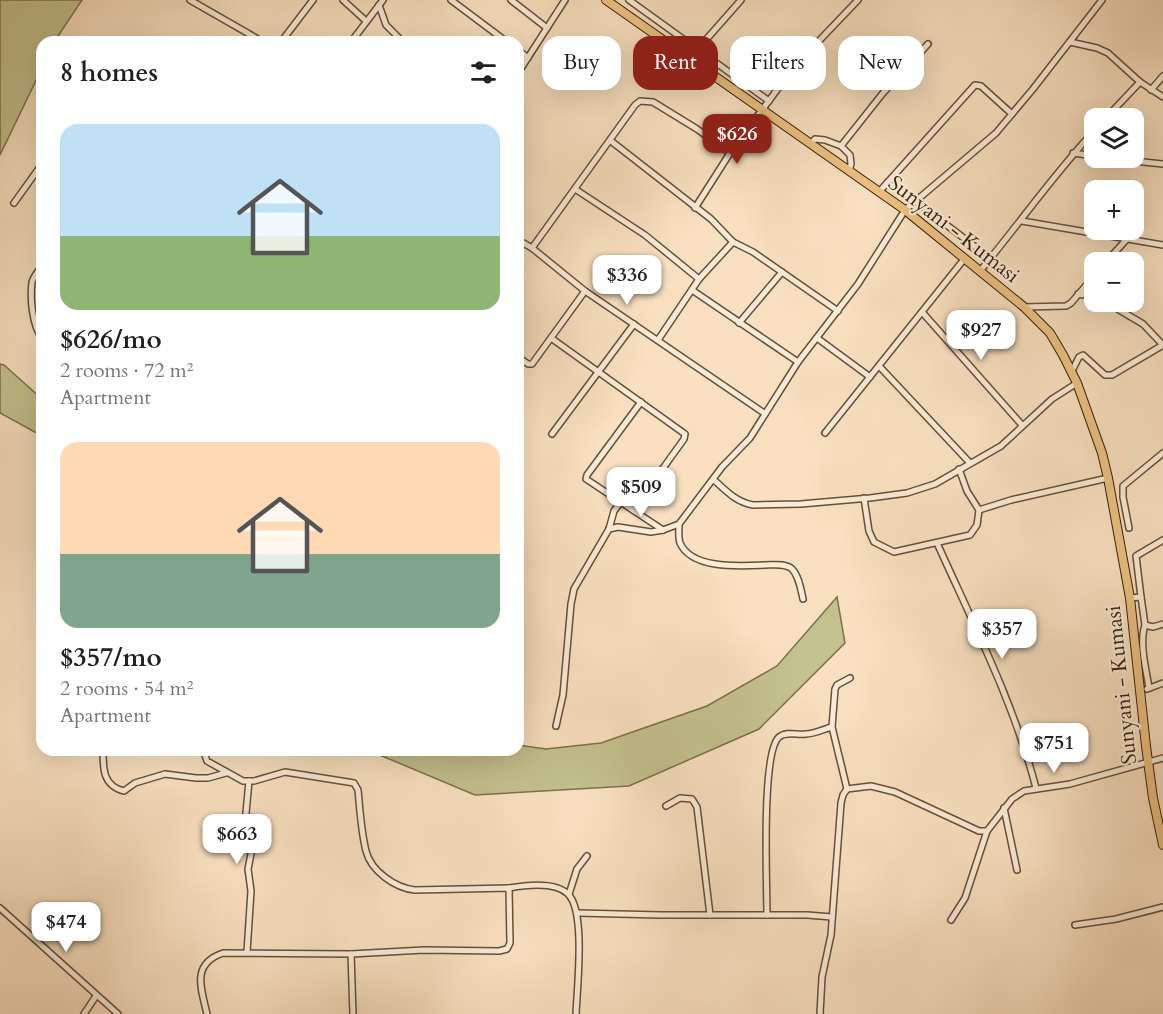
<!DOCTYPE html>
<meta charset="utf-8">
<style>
body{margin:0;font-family:Cardo,serif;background:#f2f2f2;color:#202124;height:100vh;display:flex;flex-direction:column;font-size:22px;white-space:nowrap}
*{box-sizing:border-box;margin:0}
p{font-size:20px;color:#757577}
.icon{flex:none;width:33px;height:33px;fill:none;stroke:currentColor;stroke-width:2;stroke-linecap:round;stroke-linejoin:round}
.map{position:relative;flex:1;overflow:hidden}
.side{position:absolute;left:36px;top:36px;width:488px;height:720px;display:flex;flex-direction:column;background:#fff;border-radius:18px;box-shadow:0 6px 24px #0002}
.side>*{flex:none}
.hud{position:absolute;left:542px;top:36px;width:531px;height:54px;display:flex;gap:12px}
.controls{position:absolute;left:1084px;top:108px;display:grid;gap:12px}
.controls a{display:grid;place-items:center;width:60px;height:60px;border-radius:12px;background:#fff;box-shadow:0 6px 24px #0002;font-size:30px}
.price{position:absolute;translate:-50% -51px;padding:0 14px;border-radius:12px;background:#fff;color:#222;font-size:20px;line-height:39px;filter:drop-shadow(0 2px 3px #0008)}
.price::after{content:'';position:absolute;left:50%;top:36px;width:18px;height:14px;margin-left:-9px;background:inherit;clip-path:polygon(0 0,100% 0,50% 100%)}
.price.on{background:#8f2418;color:#fff}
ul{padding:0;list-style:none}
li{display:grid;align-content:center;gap:12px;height:318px;padding:0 24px}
li span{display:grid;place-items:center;height:186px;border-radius:18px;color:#555}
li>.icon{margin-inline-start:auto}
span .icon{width:108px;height:108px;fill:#fffc;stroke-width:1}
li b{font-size:26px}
h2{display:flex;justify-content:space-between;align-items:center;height:72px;padding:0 24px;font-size:26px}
.tag{padding:0 21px;border-radius:18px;background:#fff;box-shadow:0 6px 24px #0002;font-size:21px;line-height:54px}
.tag.on{background:#8f2418;color:#fff}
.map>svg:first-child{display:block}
.green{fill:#c3c18e;stroke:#7c704e;stroke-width:1.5}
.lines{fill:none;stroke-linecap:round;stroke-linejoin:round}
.minor-casing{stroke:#664f3a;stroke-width:8}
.primary-casing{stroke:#351f0d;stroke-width:10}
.minor{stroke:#faebd6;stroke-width:5}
.primary{stroke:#ecc080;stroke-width:8}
.labels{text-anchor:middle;stroke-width:4.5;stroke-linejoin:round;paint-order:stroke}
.street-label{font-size:21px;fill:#351f0d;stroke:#faebd6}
</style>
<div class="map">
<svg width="1163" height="1014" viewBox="0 0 1163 1014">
<rect width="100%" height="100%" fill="#f8e0c0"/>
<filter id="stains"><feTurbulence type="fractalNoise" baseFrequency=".00333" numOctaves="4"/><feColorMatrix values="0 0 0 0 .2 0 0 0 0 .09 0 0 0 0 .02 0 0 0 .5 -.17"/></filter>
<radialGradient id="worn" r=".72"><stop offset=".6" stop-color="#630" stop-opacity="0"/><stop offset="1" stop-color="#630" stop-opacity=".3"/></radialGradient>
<!-- green -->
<g class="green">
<polygon points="0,0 82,0 54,42 42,42 42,68 0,155"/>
<polygon points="0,364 4,365 42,399 42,436 0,413"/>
<polygon points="837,597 845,643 759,729 629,786 475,795 375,753 371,750 518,750 518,745 546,749 601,743 707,706 777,666"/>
</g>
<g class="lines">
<!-- minor casing -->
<g class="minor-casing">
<g id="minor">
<polyline points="190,0 263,42"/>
<polyline points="343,0 366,21"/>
<polyline points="451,0 507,42"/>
<polyline points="511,0 547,28"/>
<polyline points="629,0 769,101"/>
<polyline points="379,5 386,25 403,42"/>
<polyline points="281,42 313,0"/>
<polyline points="351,42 383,0"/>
<polyline points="1070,42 1097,48 1108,53 1140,82 1163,97"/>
<polyline points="518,50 528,58"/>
<polyline points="689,59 741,0"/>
<polyline points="518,73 565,0"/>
<polyline points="1151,90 1163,76"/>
<polyline points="1106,118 1140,82"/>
<polyline points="611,141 711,219 733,242 753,252 838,311"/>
<polyline points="810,144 815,139 825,140 841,146"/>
<polyline points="1073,153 1095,156"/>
<polyline points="1104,158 1163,164"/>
<polyline points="849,171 851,164 850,155 841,146 883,93 928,44"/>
<polyline points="887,183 915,201 990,258"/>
<polyline points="575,189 645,235 699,279"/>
<polyline points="879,192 975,85 981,86 1012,114"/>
<polyline points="14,203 42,164"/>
<polyline points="695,208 730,153 794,67 858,0"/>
<polyline points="1022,221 1163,245"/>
<polyline points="518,240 532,248 585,291 764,413"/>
<polyline points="532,248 635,105 640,101 653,102 697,129 730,153"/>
<polyline points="1106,262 1127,239"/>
<path d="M42 266C38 271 34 276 32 282 30 298 32 325 42 338"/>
<path d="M980 271C1019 224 1054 174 1095 130"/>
<polyline points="692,290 798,362"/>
<polyline points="1078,294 1095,297"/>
<polyline points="1106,302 1143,324 1163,345"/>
<polyline points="1024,307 1066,306 1071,303 1095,275"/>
<polyline points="922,312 1022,425"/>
<polyline points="739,323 782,272"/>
<polyline points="551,338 685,434 684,439 633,510"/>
<polyline points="817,338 870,377"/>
<polyline points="658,340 699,279 733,242"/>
<polyline points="518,357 528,364 532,364 585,291"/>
<polyline points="879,366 970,463"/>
<polyline points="1072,371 1079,357 1083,355 1105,375 1112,375 1163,345"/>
<polyline points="641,402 587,475 586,479 663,530"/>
<polyline points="825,433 965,258"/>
<polyline points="552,434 634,324"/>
<polyline points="959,469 967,491 979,510"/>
<path d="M713 479C726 491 736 502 753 505L801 504 870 498 907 493 935 484 1001 446 1052 399 1077 383"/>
<polyline points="864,498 869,531 874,542 894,552 970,535 977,525 979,510"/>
<polyline points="979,510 1011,500 1108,478"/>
<path d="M679 524C679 530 678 537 680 543 692 570 741 566 765 565 773 565 786 563 792 569 799 576 801 590 803 599"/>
<polyline points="1129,528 1123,497 1123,486 1163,453"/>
<polyline points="609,529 618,527 651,532 663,530 679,524 722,467 750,438 798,362 858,284 905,210 996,133 1033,89 1102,0"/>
<path d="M937 543C973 623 1014 703 1036 788"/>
<polyline points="1141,597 1145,625 1153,627 1163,624"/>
<polyline points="1130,598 1141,597 1136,556 1163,540"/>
<path d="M1145 625C1139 644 1146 668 1149 688"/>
<polyline points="850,678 837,685 835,689 832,727 847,789 871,786 895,792 979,831 987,831"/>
<polyline points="1147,689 1163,683"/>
<polyline points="556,726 563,695 571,604 574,589 609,529 614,511 620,503"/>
<path d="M103 750C103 769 103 786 124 791L135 783 165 774 196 778H208L226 773"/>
<path d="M203 750 207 761 243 781H254L285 772 354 783 358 790C360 810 361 831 366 851 371 871 395 888 415 890L509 888 510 943 507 949 499 951 424 950 351 954 223 953C191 964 201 988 207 1014"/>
<polyline points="666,806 680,798 692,799 697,807 710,915"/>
<polyline points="1004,808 1017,870"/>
<path d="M509 888C526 885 555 881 568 894 586 911 577 989 576 1014"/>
<polyline points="569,894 577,869 587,856"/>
<polyline points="0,908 118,1014"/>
<polyline points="577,913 661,915 807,915 832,917"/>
<path d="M767 915C767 885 761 753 779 737 786 731 797 735 806 734 814 734 824 729 832 727"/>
<polyline points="951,920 965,898 987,831 1012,799 1024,791 1070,784 1163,758"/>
<polyline points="1075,925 1116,919 1163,907"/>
<polyline points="247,952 251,891 248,869 252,849 246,813 249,781"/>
<polyline points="351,954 353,1014"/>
<polyline points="84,1014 96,996"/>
<polyline points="820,1014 822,977 831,935 841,803 843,795 847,789"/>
</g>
</g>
<!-- primary casing -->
<g class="primary-casing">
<polyline id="primary" points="606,0 905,210 1024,307 1050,333 1063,355 1077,383 1102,453 1108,478 1130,598 1146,746 1153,798 1163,845"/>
</g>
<!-- minor -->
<use href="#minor" class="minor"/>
<!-- primary -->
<use href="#primary" class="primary"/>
</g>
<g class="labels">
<!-- street labels -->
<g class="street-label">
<text transform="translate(954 229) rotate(38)" y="7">Sunyani - Kumasi</text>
<text transform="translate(1121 685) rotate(-96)" y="7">Sunyani - Kumasi</text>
</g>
</g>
<rect width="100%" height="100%" filter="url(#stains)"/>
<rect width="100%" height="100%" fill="url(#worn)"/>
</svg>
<div class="controls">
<a><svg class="icon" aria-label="layers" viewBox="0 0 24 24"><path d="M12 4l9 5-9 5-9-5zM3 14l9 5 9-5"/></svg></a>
<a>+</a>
<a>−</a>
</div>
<b class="price on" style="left:737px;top:165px">$626</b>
<b class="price" style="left:627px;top:306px">$336</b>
<b class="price" style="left:981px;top:361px">$927</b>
<b class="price" style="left:641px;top:518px">$509</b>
<b class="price" style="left:1002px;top:660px">$357</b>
<b class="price" style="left:1054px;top:774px">$751</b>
<b class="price" style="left:237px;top:865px">$663</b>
<b class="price" style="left:66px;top:953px">$474</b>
<div class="hud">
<a class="tag">Buy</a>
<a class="tag on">Rent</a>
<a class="tag">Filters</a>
<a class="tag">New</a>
</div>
<section class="side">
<h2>8 homes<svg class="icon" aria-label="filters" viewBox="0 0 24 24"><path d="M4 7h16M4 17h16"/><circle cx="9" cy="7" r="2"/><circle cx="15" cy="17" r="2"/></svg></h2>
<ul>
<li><span style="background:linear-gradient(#bfe0f5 60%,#8fb573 0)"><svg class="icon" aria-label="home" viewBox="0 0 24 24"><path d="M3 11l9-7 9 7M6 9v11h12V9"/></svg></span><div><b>$626/mo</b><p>2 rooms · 72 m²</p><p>Apartment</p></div></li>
<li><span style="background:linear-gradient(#ffd9b3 60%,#7fa58c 0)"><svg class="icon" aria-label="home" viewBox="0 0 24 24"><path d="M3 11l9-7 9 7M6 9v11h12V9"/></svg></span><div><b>$357/mo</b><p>2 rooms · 54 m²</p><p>Apartment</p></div></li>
</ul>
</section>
</div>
